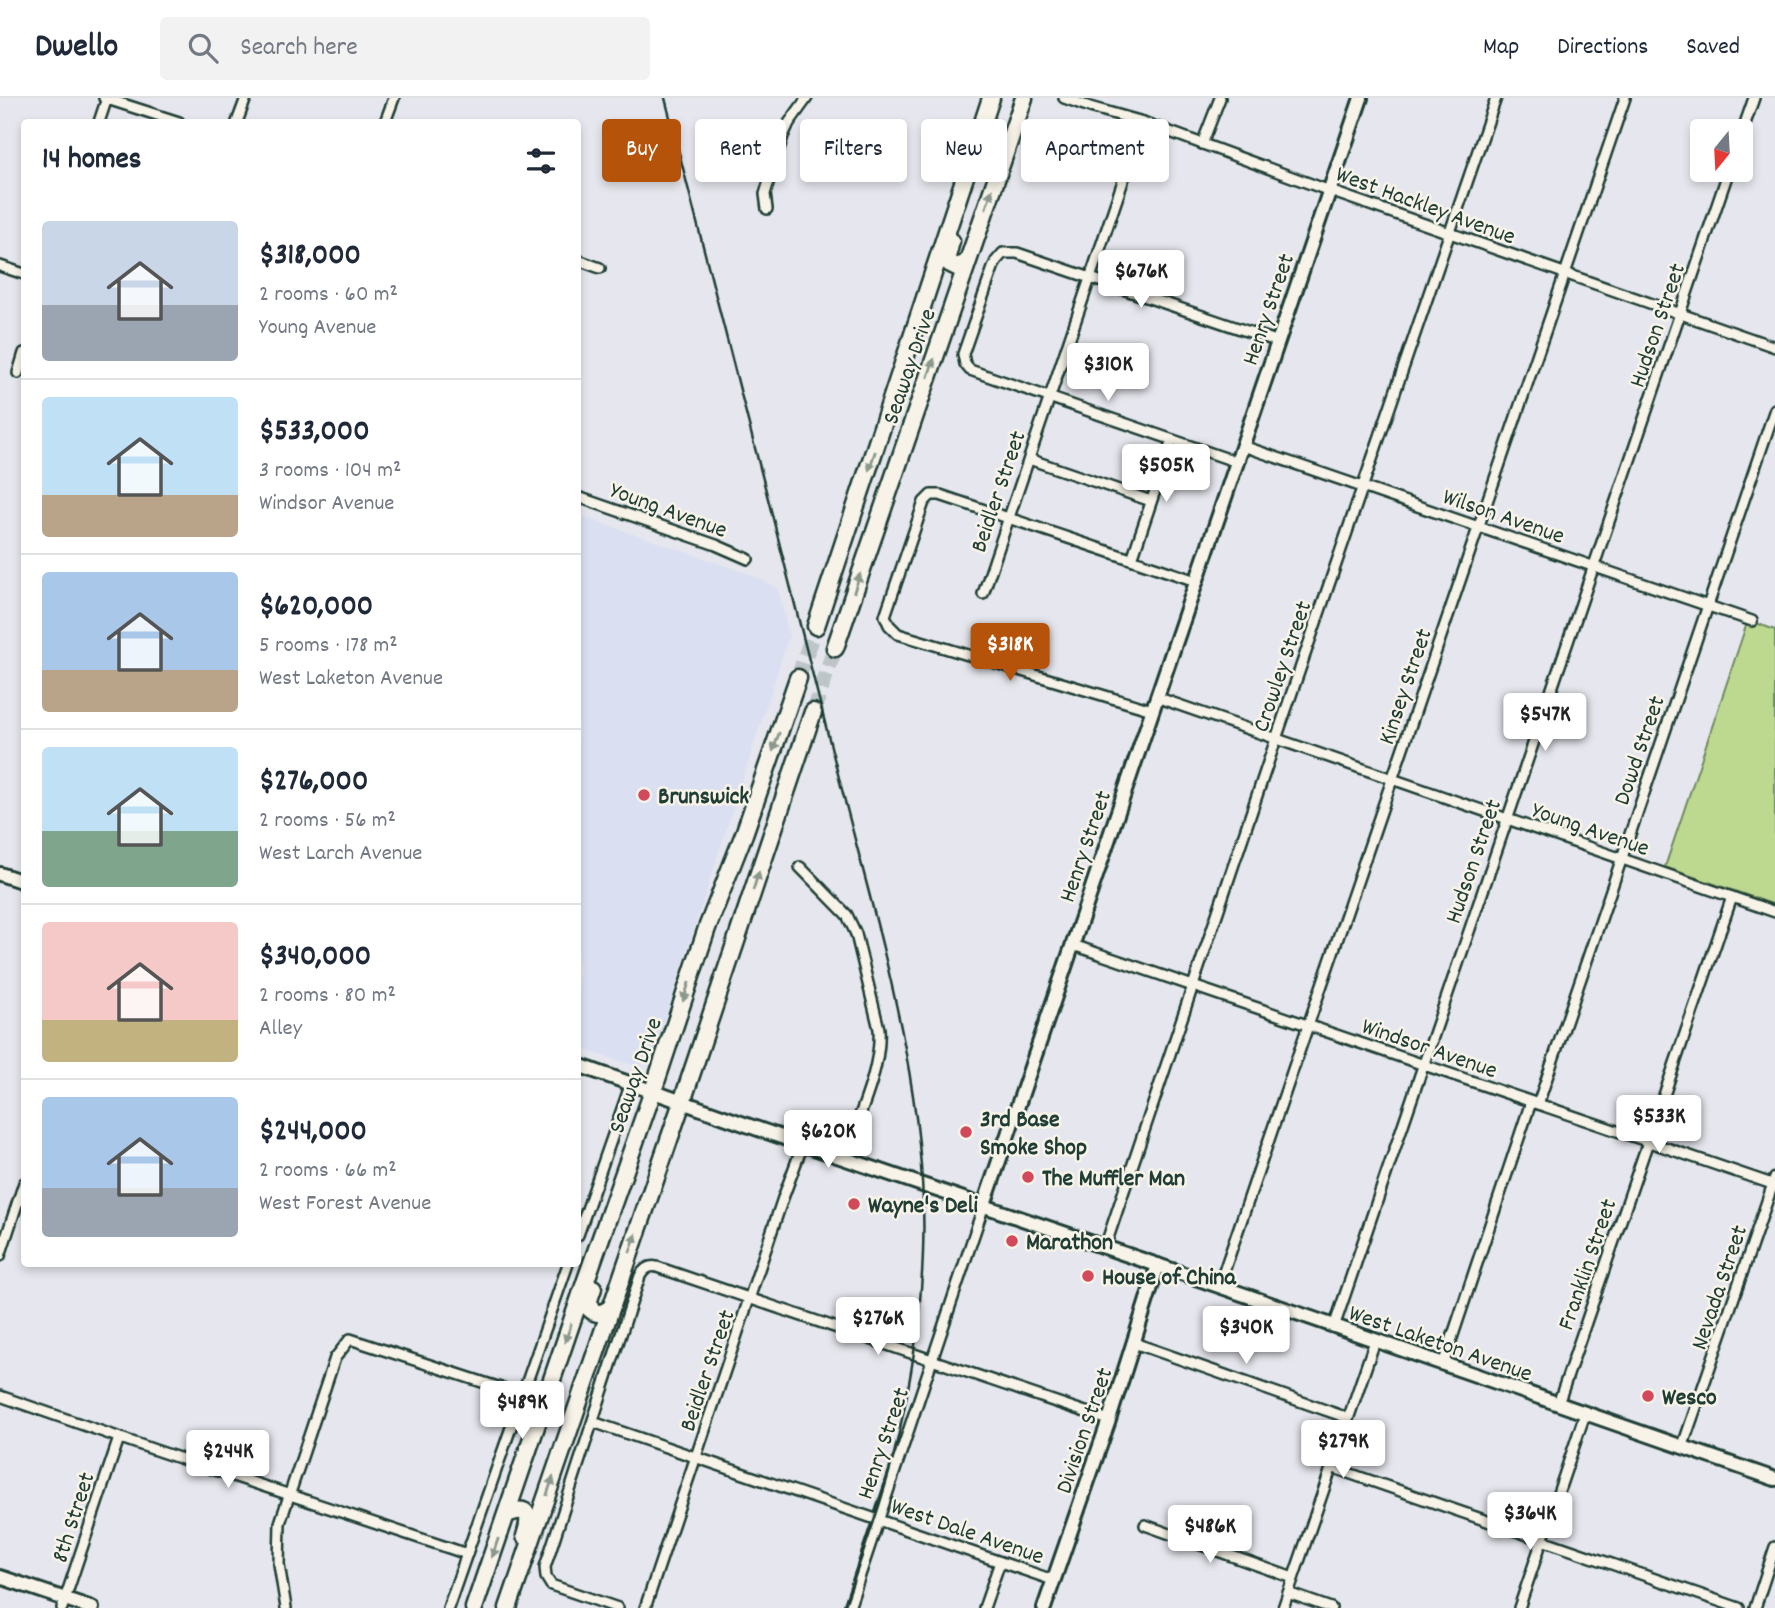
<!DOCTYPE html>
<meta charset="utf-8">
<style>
body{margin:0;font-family:Dekko,sans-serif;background:#f2f2f3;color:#1f2937;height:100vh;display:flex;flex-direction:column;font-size:26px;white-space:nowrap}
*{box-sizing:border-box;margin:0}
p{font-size:23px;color:#747a83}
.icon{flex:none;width:38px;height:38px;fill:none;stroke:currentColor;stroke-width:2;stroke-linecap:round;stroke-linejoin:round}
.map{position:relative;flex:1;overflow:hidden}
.side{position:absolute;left:21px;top:21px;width:560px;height:1148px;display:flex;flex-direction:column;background:#fff;border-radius:7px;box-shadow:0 4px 10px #0003}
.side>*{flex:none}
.guide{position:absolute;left:602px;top:21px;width:665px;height:63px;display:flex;gap:14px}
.needle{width:46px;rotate:198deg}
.tools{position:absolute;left:1690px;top:21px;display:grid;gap:14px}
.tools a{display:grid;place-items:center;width:63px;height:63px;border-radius:7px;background:#fff;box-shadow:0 4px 10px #0003;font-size:35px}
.price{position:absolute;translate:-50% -60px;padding:0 16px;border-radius:7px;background:#fff;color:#222;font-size:23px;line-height:46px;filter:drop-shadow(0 2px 4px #0008)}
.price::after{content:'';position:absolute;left:50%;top:42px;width:21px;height:16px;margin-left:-10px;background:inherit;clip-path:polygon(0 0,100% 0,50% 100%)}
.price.active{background:#b45309;color:#fff}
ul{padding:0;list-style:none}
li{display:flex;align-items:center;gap:21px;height:175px;padding:0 21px}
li+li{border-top:2px solid #e0e1e3}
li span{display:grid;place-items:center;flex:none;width:196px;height:140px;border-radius:7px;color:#555}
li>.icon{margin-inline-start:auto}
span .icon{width:84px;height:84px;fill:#fffc;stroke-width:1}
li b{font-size:30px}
h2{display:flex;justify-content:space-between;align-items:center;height:84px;padding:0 21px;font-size:30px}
.tag{padding:0 24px;border-radius:7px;background:#fff;box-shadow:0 4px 10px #0003;font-size:24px;line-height:63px}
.tag.active{background:#b45309;color:#fff}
header{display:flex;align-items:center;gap:42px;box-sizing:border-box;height:98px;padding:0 35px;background:#fff;border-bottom:2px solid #e0e1e3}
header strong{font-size:33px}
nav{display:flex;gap:38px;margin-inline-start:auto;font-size:24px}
.search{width:490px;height:63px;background:#f2f2f3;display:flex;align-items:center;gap:18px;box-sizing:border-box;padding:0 24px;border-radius:7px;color:#747a83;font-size:26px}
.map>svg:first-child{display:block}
.built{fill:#dadff2}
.green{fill:#bdd990;stroke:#6e8b62;stroke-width:2}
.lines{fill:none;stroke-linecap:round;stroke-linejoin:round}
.highway-tunnel{stroke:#bec5c9;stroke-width:16;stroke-dasharray:16 8;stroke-linecap:butt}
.street-casing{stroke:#1f3d34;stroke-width:14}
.secondary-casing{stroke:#1f3d34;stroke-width:18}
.highway-casing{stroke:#1f3d34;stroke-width:21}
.street{stroke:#f7f3e8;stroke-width:9}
.secondary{stroke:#f7f3e8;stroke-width:12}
.highway{stroke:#f7f3e8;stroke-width:16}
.rail{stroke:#1f3d34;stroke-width:2.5}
.oneway{fill:#8b988e}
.poi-dot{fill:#d1495b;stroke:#f7f3e8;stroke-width:2.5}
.labels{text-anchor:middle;stroke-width:5;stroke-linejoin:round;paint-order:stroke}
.street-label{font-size:24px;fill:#1f3d34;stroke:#f7f3e8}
.poi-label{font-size:24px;font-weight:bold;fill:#1f3d34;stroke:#f7f3e8;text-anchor:start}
</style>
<header>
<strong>Dwello</strong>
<div class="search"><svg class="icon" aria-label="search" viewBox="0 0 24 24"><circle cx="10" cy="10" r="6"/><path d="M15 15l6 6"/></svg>Search here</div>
<nav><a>Map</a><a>Directions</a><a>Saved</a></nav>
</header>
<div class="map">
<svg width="1775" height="1510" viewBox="0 0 1775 1510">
<rect width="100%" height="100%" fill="#e6e7ee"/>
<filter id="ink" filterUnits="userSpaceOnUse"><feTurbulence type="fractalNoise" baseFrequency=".0143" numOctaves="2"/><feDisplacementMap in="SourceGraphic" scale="14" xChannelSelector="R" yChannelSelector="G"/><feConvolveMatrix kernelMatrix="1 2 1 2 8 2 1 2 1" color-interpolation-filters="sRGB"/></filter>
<g filter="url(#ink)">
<!-- built -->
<polygon class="built" points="578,417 750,476 778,490 789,538 654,954 639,969 578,950"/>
<!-- green -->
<polygon class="green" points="1748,522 1775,532 1775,807 1665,769"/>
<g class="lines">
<!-- highway-tunnel -->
<g class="highway-tunnel">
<polyline points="798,580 816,528"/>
<polyline points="813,614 835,550"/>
</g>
<!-- street casing -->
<g class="street-casing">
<g id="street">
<polyline points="104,0 179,24"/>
<polyline points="1064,0 1090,9 1143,24 1330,93 1775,249"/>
<polyline points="99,24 107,0"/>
<polyline points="237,24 246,0"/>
<polyline points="385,24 394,0"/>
<polyline points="1741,37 1754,0"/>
<polyline points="1202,46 1220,0"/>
<polyline points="767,111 765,96 783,38 789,25 807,0"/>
<polyline points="578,162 600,170"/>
<polyline points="0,168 24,176"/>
<polyline points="18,275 24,255"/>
<polyline points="1243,348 1752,523"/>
<polyline points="1029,361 1151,403"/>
<polyline points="1237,364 970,272 965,266 963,256 993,170 996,163 1003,155 1017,155 1279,244"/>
<polyline points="578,399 716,447 748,461"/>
<polyline points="1132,461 1172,342"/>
<polyline points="983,496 1143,24"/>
<polyline points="1156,599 1775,814"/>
<polyline points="1152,612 898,536 889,527 885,518 924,404 931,397 940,397 1196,483"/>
<path d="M800 769 847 817 856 836 879 931C882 971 857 1022 844 1060"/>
<polyline points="1073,847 1775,1087"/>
<polyline points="1538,1006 1775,311"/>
<polyline points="578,1137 631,985"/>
<polyline points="1105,1149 1276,641 1496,0"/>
<polyline points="0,1158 24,1085"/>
<polyline points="1219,1188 1625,0"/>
<polyline points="1334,1229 1729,72"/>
<polyline points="1134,1245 1348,1320"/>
<polyline points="1443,1267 1531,1004"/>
<polyline points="0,1298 158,1353 467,1456"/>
<polyline points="1558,1306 1732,799"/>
<polyline points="593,1324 1053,1482"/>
<polyline points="1682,1350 1775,1080"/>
<polyline points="1331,1369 1739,1510"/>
<polyline points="1145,1427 1293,1480"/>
<polyline points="1288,1495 1331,1510"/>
<polyline points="62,1510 119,1340"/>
<polyline points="286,1510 279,1466 280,1425 335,1260 350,1241 522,1297"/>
<polyline points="448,1510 568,1166"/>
<path d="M618 1510 551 1487 546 1479 545 1469 640 1178C644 1171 649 1167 657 1169L1109 1322"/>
<polyline points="645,1510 783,1100 803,1046"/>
<polyline points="849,1510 984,1107"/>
<polyline points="984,1510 1000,1464"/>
<polyline points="1283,1510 1375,1243"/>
<polyline points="1519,1510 1585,1316"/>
<polyline points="1755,1510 1775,1449"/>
</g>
</g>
<!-- secondary casing -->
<g class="secondary-casing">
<g id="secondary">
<polyline points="0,776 24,784"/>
<polyline points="578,967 761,1032 1219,1188 1775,1381"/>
<polyline points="984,1107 1361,0"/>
<polyline points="0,1479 92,1510"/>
<polyline points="1044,1510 1109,1322 1158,1167"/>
</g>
</g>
<!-- highway casing -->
<g class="highway-casing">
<g id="highway">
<polyline points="951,143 947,159 949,165 957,169 967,165"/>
<path d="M816 528C876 352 932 176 991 0"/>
<polyline points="835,550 1024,0"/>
<path d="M593 1190 589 1202 590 1211C598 1218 603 1215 611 1210"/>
<path d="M507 1416C530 1406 531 1420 525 1438"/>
<polyline points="474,1510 587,1179 653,993 707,830 744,736 798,580"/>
<polyline points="508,1510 682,1004 813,614"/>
</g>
</g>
<!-- street -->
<use href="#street" class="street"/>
<!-- secondary -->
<use href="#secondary" class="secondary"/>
<!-- highway -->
<use href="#highway" class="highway"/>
<!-- rail -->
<path class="rail" d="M665 0C723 227 782 453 839 680 878 833 929 995 923 1154 921 1216 912 1279 898 1339 885 1397 863 1454 844 1510"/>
</g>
<!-- one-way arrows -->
<defs><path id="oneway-solid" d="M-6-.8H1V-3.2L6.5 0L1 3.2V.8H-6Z" transform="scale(1.75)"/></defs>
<g class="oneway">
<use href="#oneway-solid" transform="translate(989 101) rotate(-71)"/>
<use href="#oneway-solid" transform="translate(931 270) rotate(-71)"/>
<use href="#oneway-solid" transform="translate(872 363) rotate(109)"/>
<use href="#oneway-solid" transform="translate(857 485) rotate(-71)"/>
<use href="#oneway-solid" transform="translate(776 644) rotate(109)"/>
<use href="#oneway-solid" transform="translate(756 783) rotate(-72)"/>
<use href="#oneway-solid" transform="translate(686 894) rotate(108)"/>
<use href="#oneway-solid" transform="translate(633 1145) rotate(-71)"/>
<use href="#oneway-solid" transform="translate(568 1235) rotate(109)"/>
<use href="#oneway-solid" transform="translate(550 1388) rotate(-71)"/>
<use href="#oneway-solid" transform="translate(495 1450) rotate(109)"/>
</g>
</g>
<!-- markers -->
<g class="poi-dot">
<circle cx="644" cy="697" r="7"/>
<circle cx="966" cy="1034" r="7"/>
<circle cx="1028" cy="1079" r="7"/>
<circle cx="854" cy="1106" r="7"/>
<circle cx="1012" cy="1143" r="7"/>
<circle cx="1088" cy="1178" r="7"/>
<circle cx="1648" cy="1298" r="7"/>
</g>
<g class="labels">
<!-- street labels -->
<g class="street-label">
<text transform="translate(1426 106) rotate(20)" y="8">West Hackley Avenue</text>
<text transform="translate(1267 211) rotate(-71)" y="8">Henry Street</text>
<text transform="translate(1656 227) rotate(-71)" y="8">Hudson Street</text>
<text transform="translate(908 268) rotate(-71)" y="8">Seaway Drive</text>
<text transform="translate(997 393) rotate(-71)" y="8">Beidler Street</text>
<text transform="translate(669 411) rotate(20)" y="8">Young Avenue</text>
<text transform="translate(1504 417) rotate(19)" y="8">Wilson Avenue</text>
<text transform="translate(1281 568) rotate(-71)" y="8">Crowley Street</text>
<text transform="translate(1404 588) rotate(-71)" y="8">Kinsey Street</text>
<text transform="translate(1638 652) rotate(-71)" y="8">Dowd Street</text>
<text transform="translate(1591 730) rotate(19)" y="8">Young Avenue</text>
<text transform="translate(1084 748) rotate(-71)" y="8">Henry Street</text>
<text transform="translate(1472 763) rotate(-71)" y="8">Hudson Street</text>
<text transform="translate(1430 949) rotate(19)" y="8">Windsor Avenue</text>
<text transform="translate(634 977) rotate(-71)" y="8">Seaway Drive</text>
<text transform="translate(1586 1166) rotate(-71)" y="8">Franklin Street</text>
<text transform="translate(1718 1189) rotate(-71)" y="8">Nevada Street</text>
<text transform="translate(1441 1244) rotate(19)" y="8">West Laketon Avenue</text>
<text transform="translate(706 1272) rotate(-71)" y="8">Beidler Street</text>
<text transform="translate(1083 1332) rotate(-71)" y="8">Division Street</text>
<text transform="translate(882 1345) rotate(-71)" y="8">Henry Street</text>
<text transform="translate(72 1419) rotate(-72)" y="8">8th Street</text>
<text transform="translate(968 1432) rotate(19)" y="8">West Dale Avenue</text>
</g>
<!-- poi labels -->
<g class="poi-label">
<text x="658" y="705">Brunswick</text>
<text x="980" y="1028">3rd Base<tspan x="980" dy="28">Smoke Shop</tspan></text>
<text x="1042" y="1087">The Muffler Man</text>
<text x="868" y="1114">Wayne's Deli</text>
<text x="1026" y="1151">Marathon</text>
<text x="1102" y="1186">House of China</text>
<text x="1662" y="1306">Wesco</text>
</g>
</g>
</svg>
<div class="tools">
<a><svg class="needle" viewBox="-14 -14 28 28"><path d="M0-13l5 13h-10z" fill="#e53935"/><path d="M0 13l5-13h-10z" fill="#747a83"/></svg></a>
</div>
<b class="price" style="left:1141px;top:212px">$676K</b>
<b class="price" style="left:1108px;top:305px">$310K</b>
<b class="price" style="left:1166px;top:406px">$505K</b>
<b class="price active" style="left:1010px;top:585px">$318K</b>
<b class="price" style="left:1545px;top:655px">$547K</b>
<b class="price" style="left:1659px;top:1057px">$533K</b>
<b class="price" style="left:828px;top:1072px">$620K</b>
<b class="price" style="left:878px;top:1259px">$276K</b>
<b class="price" style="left:1246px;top:1268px">$340K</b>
<b class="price" style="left:522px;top:1343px">$489K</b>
<b class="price" style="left:1343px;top:1382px">$279K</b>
<b class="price" style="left:228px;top:1392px">$244K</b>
<b class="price" style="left:1530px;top:1454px">$364K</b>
<b class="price" style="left:1210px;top:1467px">$486K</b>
<div class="guide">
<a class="tag active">Buy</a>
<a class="tag">Rent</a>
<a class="tag">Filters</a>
<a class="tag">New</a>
<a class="tag">Apartment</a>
</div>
<section class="side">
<h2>14 homes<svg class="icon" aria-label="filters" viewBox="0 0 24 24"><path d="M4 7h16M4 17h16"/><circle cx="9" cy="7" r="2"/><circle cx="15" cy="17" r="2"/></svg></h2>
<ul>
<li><span style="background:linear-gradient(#c9d6e8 60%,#9aa5b1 0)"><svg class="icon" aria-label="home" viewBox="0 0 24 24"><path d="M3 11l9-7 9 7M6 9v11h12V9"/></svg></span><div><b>$318,000</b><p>2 rooms · 60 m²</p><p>Young Avenue</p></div></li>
<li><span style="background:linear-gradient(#bfe0f5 70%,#b9a48a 0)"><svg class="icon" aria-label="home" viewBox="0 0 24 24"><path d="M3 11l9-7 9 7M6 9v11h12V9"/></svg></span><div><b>$533,000</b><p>3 rooms · 104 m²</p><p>Windsor Avenue</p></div></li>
<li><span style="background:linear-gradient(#a9c7e8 70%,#b9a48a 0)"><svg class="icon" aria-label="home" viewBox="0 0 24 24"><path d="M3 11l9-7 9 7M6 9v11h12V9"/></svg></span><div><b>$620,000</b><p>5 rooms · 178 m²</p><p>West Laketon Avenue</p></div></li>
<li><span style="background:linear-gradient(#bfe0f5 60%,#7fa58c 0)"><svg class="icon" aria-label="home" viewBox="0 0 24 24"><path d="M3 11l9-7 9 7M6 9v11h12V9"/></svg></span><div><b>$276,000</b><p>2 rooms · 56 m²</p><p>West Larch Avenue</p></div></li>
<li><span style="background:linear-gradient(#f6c9c9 70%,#c2b280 0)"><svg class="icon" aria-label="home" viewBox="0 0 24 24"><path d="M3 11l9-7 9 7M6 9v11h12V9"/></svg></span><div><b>$340,000</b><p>2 rooms · 80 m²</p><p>Alley</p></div></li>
<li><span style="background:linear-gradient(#a9c7e8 65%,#9aa5b1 0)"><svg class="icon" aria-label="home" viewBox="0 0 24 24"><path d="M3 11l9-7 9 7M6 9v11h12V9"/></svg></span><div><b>$244,000</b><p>2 rooms · 66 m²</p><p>West Forest Avenue</p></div></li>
</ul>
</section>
</div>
